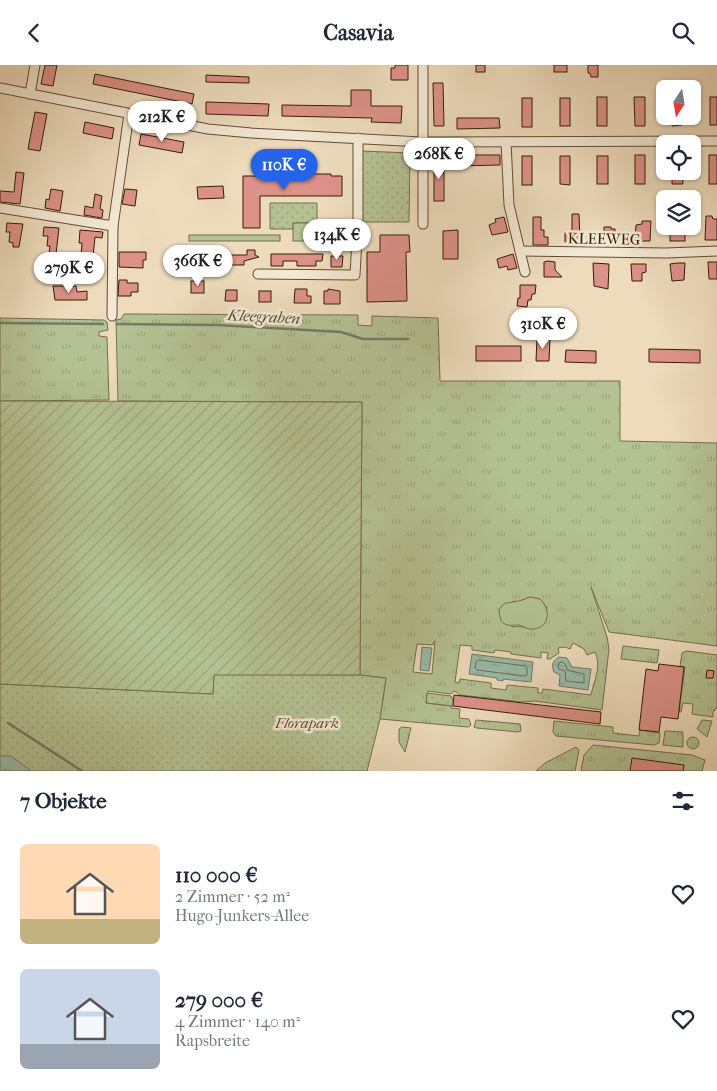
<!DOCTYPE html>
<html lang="de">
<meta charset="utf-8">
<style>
body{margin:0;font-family:"IM FELL French Canon",serif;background:#f2f2f3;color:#1f2937;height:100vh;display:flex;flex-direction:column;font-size:19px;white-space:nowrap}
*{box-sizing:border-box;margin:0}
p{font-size:16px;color:#747a83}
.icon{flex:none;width:28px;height:28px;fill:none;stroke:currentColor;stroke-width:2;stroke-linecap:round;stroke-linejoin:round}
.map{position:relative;height:706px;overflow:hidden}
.drawer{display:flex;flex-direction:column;background:#fff;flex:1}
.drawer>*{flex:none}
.needle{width:32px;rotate:192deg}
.buttons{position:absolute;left:656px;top:15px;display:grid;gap:10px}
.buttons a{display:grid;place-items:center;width:45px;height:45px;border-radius:8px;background:#fff;box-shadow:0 1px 4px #0004;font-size:25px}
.price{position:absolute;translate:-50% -42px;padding:0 11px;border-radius:18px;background:#fff;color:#222;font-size:16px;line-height:32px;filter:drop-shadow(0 1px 2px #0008)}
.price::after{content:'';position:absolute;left:50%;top:30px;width:15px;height:11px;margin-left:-8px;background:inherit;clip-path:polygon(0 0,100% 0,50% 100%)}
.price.active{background:#2563eb;color:#fff}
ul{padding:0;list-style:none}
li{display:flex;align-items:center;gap:15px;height:125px;padding:0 20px}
li span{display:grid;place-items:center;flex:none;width:140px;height:100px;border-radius:8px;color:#555}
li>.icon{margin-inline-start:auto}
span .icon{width:60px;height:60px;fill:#fffc;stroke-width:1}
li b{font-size:21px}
h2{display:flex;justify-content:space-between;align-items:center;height:60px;padding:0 20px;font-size:21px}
header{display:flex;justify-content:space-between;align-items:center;height:65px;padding:0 20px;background:#fff;font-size:22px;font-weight:800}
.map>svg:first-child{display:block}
.grass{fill:url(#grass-tufts);stroke:#766f4b;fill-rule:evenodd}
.park{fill:url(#park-dots);stroke:#766f4b}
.garden{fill:url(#garden-furrows);stroke:#766f4b}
.pitch{fill:#b4c193;stroke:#766f4b}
.water{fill:url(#water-ripples);stroke:#727c68}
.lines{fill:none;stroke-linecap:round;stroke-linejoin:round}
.shore{stroke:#686c57;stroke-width:1}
.stream{stroke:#727c68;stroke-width:2.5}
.building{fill:#dc9189;stroke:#371d03}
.minor-casing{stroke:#644c31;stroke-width:11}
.minor{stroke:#f3e8d3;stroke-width:9}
.labels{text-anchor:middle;stroke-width:5;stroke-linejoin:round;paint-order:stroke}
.street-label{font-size:15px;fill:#371d03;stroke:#f3e8d3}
.park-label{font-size:15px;font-style:italic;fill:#5c4e2e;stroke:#f3e8d3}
.water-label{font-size:16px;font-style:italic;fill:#554d35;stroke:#f3e8d3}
</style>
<header><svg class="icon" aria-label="back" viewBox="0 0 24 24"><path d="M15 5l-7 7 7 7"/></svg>Casavia<svg class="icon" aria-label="search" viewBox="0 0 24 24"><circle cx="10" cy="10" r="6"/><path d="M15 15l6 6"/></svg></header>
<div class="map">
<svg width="717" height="706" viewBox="0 0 717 706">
<defs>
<pattern id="grass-tufts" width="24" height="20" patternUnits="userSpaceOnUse" patternTransform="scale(1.25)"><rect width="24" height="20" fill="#b4c193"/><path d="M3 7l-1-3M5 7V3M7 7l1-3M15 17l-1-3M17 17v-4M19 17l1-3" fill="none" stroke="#9ba57d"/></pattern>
<pattern id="park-dots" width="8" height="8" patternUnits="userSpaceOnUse" patternTransform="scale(1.25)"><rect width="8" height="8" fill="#b4c193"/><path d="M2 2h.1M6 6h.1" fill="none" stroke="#9ba57d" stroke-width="1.8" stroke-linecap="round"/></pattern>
<pattern id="garden-furrows" width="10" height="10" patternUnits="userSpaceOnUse" patternTransform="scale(1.25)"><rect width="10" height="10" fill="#b4c193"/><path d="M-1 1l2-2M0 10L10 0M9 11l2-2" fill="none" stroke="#9ba57d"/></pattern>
<pattern id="water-ripples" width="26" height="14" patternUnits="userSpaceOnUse" patternTransform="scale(1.25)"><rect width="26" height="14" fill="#9abcab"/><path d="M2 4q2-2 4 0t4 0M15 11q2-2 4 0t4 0" fill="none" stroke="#85a192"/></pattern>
</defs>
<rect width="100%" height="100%" fill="#eddbbc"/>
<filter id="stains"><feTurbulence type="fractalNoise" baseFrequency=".004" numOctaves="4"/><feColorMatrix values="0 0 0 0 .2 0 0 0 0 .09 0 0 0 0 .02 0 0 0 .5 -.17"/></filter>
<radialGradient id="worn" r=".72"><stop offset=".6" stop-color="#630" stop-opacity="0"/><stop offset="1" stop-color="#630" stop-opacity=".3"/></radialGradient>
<!-- grass -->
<g class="grass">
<path d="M124 249 358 250V260L372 261V251L438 253 440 316H620V376L717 378V581L609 567 591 522 607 572 609 584 602 645 535 636 522 637 460 630 455 626 451 629 428 626 426 638 451 641V643L460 644 459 653 469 654 471 660 468 662 380 654 386 613 360 610 362 337 118 336 116 255 121 254ZM530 532 540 534 547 543 540 562C528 567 523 559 512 562L513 536 517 537ZM434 576H435L432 609 413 607 417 579 433 580ZM573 578 584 584 587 590 595 587C602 602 594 615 591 630L543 624 542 628H538V623L507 620 506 625 491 623V618L460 614 459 618 455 617 460 580 472 581V585L494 588 495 585 511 587V589L541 593V587L548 588 547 594H550L559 588 558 583 565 582 570 584Z"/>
<polygon points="0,253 104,255 107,257 108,265 99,267 99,271 107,272 109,335 0,336"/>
<polygon points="623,581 659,585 657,598 621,594"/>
<polygon points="687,586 717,590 717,643 713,647 713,652 692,649 693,639 683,638 681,647 679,647 685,602 680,601 682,588"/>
<polygon points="476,655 520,659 521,666 518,667 477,663 474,662"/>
<polygon points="702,655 712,656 707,672 697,664"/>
<polygon points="554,656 613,662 613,668 639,671 640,665 660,668 659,678 654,680 556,671 553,667"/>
<polygon points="402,662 411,663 405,687 399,677 399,664"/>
<polygon points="665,666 683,667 683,682 663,680"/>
<circle cx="693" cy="678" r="6"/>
<polygon points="593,680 692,690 705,695 702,706 581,706 584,690"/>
<polygon points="576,682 579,685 575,706 536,706 545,698"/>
</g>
<!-- park -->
<g class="park">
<polygon points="362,86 410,88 409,157 361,157"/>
<polygon points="270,138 317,138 317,158 293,158 293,164 270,164"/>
<polygon points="217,609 360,610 386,613 380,654 367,706 0,706 0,619 213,629 214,610"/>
<polygon points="427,628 451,631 453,635 453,641 426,638"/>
</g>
<!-- garden -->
<polygon class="garden" points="0,336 362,337 360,610 214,610 213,629 0,619"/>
<!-- pitch -->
<g class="pitch">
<rect x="293" y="158" width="34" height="18"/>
<rect x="189" y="170" width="91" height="6"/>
<path d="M530 532 540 534C551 544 550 562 534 564 527 565 524 561 519 560 510 560 508 562 501 556L499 547C502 535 509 539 518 536 522 536 526 533 530 532Z"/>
</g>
<!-- water -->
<g class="water">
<polygon points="422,582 432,583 429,606 420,605"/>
<polygon points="472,589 533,597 531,617 503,614 503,616 497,615 497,613 469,609"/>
<path d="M559 592 567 593 572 602 591 604 588 625 559 621 560 610 554 607C551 600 553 595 559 592Z"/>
<polygon points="0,691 11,691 31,706 0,706"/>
</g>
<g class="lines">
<!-- shore -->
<g class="shore">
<polygon points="479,595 526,601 527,603 527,610 524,611 477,605 475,603 476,597"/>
<polygon points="563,597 566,600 567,605 584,609 584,618 566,616 565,606 559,604 558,602 559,598"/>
</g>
<!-- stream -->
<g class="stream">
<polyline points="0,258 103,259"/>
<polyline points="117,259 217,260 341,267 363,274 408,274"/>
<polyline points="8,658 82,706"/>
</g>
</g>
<!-- building -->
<g class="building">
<polygon points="45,0 57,0 53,21 41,19"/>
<polygon points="395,0 408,0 408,15 391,15 391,3 395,3"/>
<rect x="476" y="0" width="9" height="7"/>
<rect x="554" y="0" width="13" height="7"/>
<polygon points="588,0 598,0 598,12 591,12 590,8 588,8"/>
<polygon points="95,9 194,29 192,39 93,19"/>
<polygon points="206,10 249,12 249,18 206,17"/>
<polygon points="433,18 443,18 444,61 434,61"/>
<polygon points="351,25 371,25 371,41 402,41 401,58 371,57 372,53 282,51 282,40 351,41"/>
<rect x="597" y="32" width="10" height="29"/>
<polygon points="634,32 645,32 645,61 635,61"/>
<rect x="710" y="32" width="7" height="28"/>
<rect x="522" y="33" width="10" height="29"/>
<rect x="560" y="33" width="10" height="28"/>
<polygon points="206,37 269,39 268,51 206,49"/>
<polygon points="35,47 47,49 40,86 28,84"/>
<polygon points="672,51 682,51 682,60 672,61"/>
<polygon points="457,53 499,53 500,63 457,64"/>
<polygon points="85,57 114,63 112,74 83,68"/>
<polygon points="141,69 184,77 182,88 139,80"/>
<polygon points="457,90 500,90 500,100 457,101"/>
<rect x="635" y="90" width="10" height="29"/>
<rect x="709" y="90" width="8" height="29"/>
<rect x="522" y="91" width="10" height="29"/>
<polygon points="560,91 570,91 570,120 560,119"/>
<rect x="597" y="91" width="11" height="28"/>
<rect x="434" y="93" width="10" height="43"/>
<polygon points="672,106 682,106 683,119 672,119"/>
<polygon points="16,107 24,108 20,139 0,137 0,126 14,127"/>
<polygon points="277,109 331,109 331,111 342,111 342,131 260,131 260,163 243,163 243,111 277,111"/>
<polygon points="223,121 224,133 198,134 197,122"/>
<polygon points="51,124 63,126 60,146 45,143 46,134 49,135"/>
<polygon points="125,124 137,125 135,141 122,139"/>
<polygon points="95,129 102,131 100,144 103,145 102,153 84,150 85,141 93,143"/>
<polygon points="572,149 579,149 580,176 565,177 565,168 572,168"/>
<polygon points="706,151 712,151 713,154 717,154 717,175 705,175"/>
<polygon points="504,152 508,167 492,170 489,160 496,157 495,154"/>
<polygon points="533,152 541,152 541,165 544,165 544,172 548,172 548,180 533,180"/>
<polygon points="642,156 651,156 650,176 635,176 636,160 642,159"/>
<polygon points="7,158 23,159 19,182 13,182 13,178 9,177 10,167 6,167"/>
<rect x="670" y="161" width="15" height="15"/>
<polygon points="44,162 59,163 56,189 49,189 50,181 47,181 48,171 43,171"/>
<polygon points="604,162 611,162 611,164 615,164 615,176 600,176 600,167 604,167"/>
<polygon points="80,165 103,167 102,173 95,172 93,192 81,191 82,178 79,178"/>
<polygon points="458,165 458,194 443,194 443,166"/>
<polygon points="380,170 409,170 410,187 406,187 407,236 367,237 367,187 380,187"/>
<polygon points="247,185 255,185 255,190 259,192 244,196 244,200 230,200 230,190 247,190"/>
<polygon points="119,187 146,187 146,195 143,195 143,203 119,202"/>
<polygon points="271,189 323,189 322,196 316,196 316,201 297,201 297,196 283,196 283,201 271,201"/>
<polygon points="513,189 517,203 508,205 507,201 499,203 497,194"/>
<rect x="193" y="190" width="15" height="12"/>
<polygon points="331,191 343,191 342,202 331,202"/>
<polygon points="548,196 555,197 555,205 562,212 544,212 544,197"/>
<polygon points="708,197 717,197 717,214 709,214"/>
<polygon points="593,198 609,199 608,224 594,221"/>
<polygon points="677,198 685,198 684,215 672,216 670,199"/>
<polygon points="631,199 646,199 646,207 642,208 642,216 632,216"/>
<polygon points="119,215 127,215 127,218 138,218 138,227 131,227 131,231 118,231"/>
<rect x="191" y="216" width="13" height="12"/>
<polygon points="520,220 536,220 535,229 532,229 531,235 528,235 527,242 517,241 518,233 520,233"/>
<polygon points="53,221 76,221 77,227 87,226 87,235 55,235"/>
<polygon points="295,224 307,224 307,231 311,231 311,238 294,238"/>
<polygon points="328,224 340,226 340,239 324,239 324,226 328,226"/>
<polygon points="226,225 237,225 237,236 225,236"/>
<rect x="259" y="226" width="12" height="11"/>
<polygon points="537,273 550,274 549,296 536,296"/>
<rect x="476" y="281" width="45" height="15"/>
<polygon points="649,284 700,285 700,298 649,297"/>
<polygon points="566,285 596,286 596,298 565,297"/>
<polygon points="659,599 684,602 678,654 661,652 659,667 639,665 646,604 658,606"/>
<polygon points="707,605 714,606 713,613 706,613"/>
<polygon points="454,630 601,647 600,659 453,641"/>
<polygon points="632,693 684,700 683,706 630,706"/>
</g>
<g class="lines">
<!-- minor casing -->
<g class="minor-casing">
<g id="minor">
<polyline points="0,23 208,64 251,68 422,77 717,76"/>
<polyline points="30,29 35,0"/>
<polyline points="506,77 509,140 525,207"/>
<polyline points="0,143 113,161"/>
<polyline points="423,159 423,0"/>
<polyline points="520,186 666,188 717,186"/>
<polyline points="258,209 355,210 358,156 358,73"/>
<polyline points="112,251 113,161 129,49"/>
</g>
</g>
<!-- minor -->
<use href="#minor" class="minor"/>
</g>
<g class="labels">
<!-- street labels -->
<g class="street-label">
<text transform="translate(604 174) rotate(1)" y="5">KLEEWEG</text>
</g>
<!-- park labels -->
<g class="park-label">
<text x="307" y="663">Florapark</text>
</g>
<!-- water labels -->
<g class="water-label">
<text transform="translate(264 251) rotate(3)" y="6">Kleegraben</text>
</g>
</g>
<rect width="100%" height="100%" filter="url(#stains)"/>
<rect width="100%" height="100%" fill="url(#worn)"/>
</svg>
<div class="buttons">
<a><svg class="needle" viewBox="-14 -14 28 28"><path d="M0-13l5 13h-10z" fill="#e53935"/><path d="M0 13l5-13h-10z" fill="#747a83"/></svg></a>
<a><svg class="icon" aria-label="locate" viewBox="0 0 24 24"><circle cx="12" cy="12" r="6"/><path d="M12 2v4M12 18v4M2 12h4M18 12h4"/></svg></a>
<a><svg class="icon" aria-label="layers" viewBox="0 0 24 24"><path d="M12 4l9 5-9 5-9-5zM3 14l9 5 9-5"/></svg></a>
</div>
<b class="price" style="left:162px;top:78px">212K €</b>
<b class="price" style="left:439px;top:115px">268K €</b>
<b class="price active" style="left:284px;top:126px">110K €</b>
<b class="price" style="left:337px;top:196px">134K €</b>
<b class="price" style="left:198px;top:222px">366K €</b>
<b class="price" style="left:69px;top:229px">279K €</b>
<b class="price" style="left:543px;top:285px">310K €</b>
</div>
<section class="drawer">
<h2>7 Objekte<svg class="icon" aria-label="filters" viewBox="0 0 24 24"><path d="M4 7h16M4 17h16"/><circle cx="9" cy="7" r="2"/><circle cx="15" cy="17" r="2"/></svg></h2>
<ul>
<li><span style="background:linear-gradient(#ffd9b3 75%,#c2b280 0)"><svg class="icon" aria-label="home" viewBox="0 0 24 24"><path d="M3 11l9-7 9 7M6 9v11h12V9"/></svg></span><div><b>110 000 €</b><p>2 Zimmer · 52 m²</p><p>Hugo-Junkers-Allee</p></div><svg class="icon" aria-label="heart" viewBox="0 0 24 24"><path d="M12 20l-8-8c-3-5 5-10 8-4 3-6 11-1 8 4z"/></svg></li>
<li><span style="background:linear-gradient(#c9d6e8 75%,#9aa5b1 0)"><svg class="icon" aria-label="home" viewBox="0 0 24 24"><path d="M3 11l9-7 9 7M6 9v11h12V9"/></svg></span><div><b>279 000 €</b><p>4 Zimmer · 140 m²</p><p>Rapsbreite</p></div><svg class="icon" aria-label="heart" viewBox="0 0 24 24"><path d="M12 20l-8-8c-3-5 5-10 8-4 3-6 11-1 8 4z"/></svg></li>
</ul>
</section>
